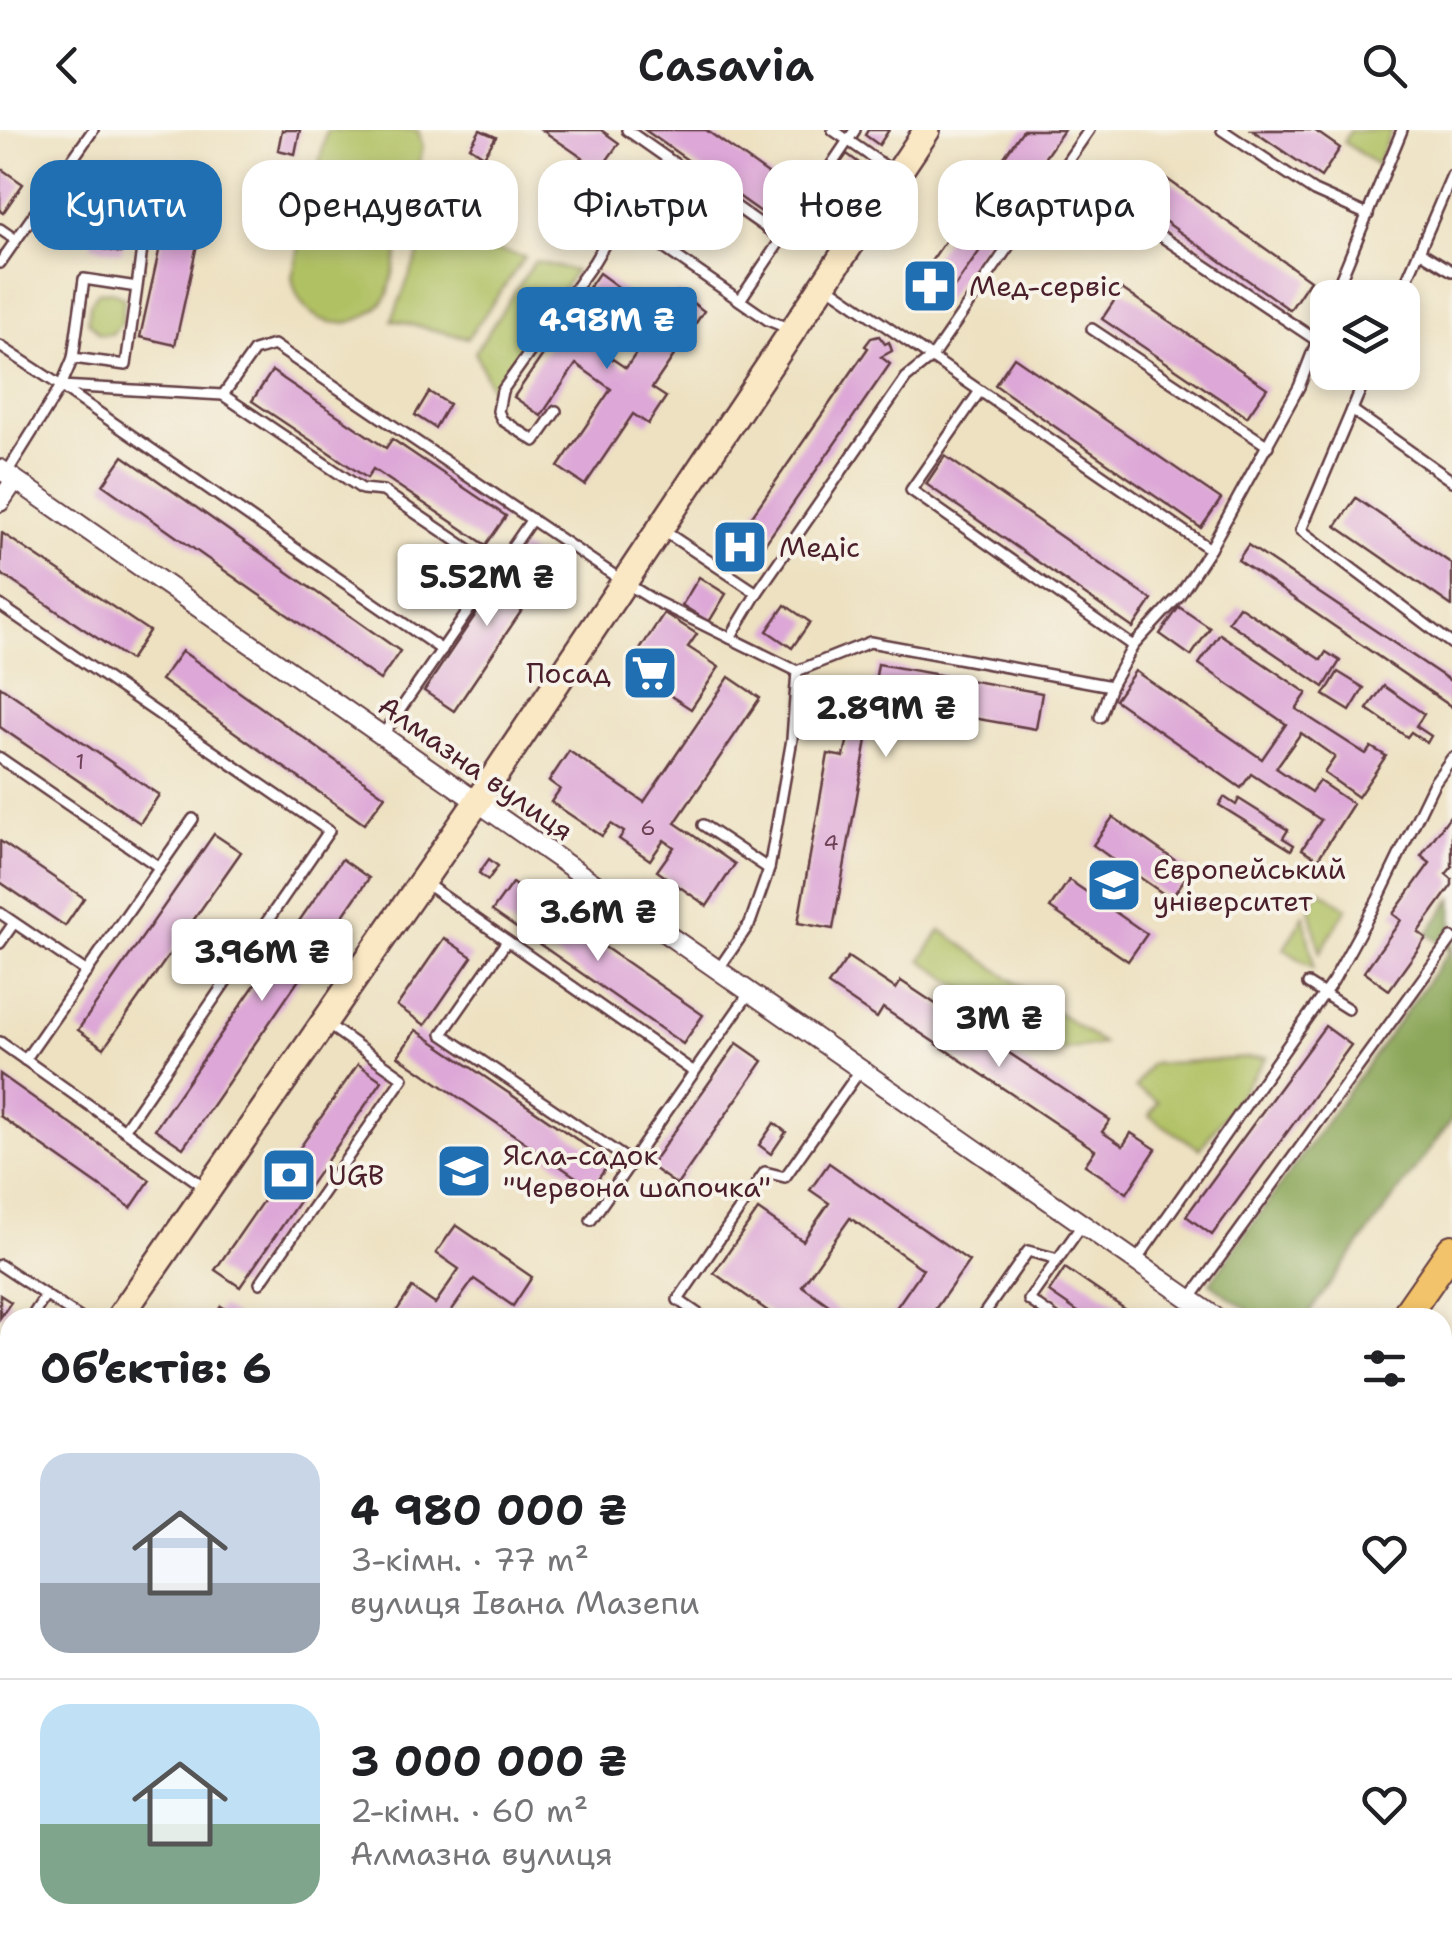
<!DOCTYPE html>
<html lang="uk">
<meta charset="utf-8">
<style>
body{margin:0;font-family:"Shantell Sans",sans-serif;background:#f2f2f2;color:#202124;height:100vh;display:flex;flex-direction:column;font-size:38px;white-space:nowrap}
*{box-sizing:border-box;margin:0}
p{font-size:32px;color:#757577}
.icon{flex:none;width:55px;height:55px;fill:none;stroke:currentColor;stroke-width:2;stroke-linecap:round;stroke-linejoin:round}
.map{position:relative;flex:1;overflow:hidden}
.side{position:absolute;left:0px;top:1178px;width:1452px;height:642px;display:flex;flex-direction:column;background:#fff;border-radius:30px 30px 0 0;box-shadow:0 5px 15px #0003}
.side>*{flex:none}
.banner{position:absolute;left:30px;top:30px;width:1392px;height:90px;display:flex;gap:20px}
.tools{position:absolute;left:1310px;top:150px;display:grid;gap:20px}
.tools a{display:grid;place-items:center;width:110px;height:110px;border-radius:20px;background:#fff;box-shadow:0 5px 15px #0003;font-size:50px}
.price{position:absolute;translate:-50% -85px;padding:0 22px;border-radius:10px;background:#fff;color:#222;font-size:32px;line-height:65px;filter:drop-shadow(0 2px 5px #0008)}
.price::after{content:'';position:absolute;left:50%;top:60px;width:30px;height:22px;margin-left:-15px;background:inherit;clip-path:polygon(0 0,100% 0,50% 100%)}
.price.active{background:#1f6fb2;color:#fff}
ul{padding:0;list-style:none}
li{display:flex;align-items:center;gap:30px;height:250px;padding:0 40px}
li+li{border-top:2px solid #e0e0e0}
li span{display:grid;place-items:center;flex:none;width:280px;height:200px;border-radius:30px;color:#555}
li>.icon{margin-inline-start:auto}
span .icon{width:120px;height:120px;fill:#fffc;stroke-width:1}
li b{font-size:42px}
h2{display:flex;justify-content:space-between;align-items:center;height:120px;padding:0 40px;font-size:42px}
.chip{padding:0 35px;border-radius:30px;background:#fff;box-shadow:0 5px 15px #0003;font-size:35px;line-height:90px}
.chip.active{background:#1f6fb2;color:#fff}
header{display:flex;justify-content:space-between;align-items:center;height:130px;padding:0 40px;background:#fff;font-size:45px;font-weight:600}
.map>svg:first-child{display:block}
.green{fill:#b0c164;stroke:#7d7048;stroke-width:2.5}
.forest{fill:#8ca75a;stroke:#6b6342;stroke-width:2.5}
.building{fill:#dda7d7}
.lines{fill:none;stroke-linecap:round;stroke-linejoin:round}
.service-casing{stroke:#623c42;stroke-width:14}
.minor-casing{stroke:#623c42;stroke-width:22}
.tertiary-casing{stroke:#623c42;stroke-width:25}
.secondary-casing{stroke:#623c42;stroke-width:30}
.trunk-casing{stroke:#623c42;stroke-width:32}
.service{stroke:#fff;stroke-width:9}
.minor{stroke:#fff;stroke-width:18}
.tertiary{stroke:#fff;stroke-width:20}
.secondary{stroke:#fae7c3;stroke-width:25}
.trunk{stroke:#f2c36a;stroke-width:28}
.labels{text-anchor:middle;stroke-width:8;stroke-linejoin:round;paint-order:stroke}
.number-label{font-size:22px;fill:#6f4156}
.poi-label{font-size:28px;fill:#4a1f2b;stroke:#f7f3e8;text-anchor:start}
.street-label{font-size:28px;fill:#4a1f2b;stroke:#f7f3e8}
</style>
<header><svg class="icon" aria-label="back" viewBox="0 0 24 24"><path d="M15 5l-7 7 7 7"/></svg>Casavia<svg class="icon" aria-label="search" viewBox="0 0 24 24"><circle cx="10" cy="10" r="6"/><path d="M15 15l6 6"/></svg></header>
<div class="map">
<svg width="1452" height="1819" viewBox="0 0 1452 1819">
<rect width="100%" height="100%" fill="#f7f3e8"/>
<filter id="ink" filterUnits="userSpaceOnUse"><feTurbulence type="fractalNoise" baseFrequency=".01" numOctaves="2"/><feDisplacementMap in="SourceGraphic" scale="20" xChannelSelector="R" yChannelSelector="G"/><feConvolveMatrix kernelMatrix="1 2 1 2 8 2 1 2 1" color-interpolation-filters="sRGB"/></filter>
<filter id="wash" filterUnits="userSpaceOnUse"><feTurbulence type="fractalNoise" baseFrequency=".0048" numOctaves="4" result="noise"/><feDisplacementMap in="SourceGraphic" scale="40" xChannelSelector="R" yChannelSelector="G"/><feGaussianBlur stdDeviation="2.25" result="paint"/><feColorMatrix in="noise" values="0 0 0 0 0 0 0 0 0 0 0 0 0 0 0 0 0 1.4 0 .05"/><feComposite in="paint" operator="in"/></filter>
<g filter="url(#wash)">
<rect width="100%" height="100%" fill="#ede1c1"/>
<!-- green -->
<g class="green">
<path d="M327 0H418L423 17 388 165C359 208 300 201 292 147Z"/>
<polygon points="1350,0 1392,0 1377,35 1344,12"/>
<polygon points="426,104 525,127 468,208 392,190"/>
<polygon points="535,131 575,141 493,263 475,222"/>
<polygon points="111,161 124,168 122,193 112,204 100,204 88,191 90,174 98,162"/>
<polygon points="1320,760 1347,778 1320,823 1310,778"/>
<polygon points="1304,785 1313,832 1313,838 1284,819"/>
<polygon points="941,800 1103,914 1056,922 921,830"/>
<polygon points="1267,927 1200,1019 1149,986 1158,972 1135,958 1150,934"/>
</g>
<!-- forest -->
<g class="forest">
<polygon points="1452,769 1452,989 1306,1187 1257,1187 1210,1153 1450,820 1427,804"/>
<polygon points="730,1810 882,1810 876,1819 730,1819 726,1816"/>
</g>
<g id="blocks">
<!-- building -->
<g class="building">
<polygon points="282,0 300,0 295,24 278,20"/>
<polygon points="480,0 496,7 484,26 470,17"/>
<polygon points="542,0 601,0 619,13 600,40"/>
<polygon points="645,0 706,0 792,61 771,89"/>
<polygon points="868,0 889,0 879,15 865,5"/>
<polygon points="1023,0 1064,0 939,179 911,160"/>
<polygon points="1252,0 1314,0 1340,18 1321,47"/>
<polygon points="847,24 859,33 835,68 822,59"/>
<polygon points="0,38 23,54 3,83 0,81"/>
<polygon points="465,41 502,66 494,78 457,53"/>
<polygon points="1167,49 1310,150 1290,180 1146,78"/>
<polygon points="104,56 135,63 121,123 91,116"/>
<polygon points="169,76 204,83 175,215 140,207"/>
<polygon points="135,97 156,101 154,110 133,105"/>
<polygon points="599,143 625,162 590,214 626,238 678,162 704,181 652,258 666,267 648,294 633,284 585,355 558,337 611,259 576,234 541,286 514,267"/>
<polygon points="1122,159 1267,258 1247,287 1102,189"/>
<polygon points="879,206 885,214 889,212 892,221 881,227 890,234 749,437 727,422 868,218 865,216 871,208"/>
<polygon points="1014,227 1221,369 1201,398 995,255"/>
<polygon points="272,241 386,318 392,309 506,386 486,415 373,339 367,348 252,271"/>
<polygon points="429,262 449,274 435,298 415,285"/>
<polygon points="123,326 400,521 380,550 103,355"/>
<polygon points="945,326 1152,470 1133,498 926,354"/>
<polygon points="1356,368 1452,434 1452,476 1336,396"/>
<polygon points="2,403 149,501 130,530 0,443"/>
<polygon points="1248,415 1452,552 1452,577 1238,430"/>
<polygon points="521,417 551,437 454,581 424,561"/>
<polygon points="699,447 726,464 709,492 682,475"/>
<polygon points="785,475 810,492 792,518 767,501"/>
<polygon points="1239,476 1321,530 1326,522 1340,531 1324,557 1228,492"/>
<polygon points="1179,477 1210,498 1191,526 1160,504"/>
<polygon points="664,483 697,504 688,517 719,537 691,579 628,538"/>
<polygon points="1220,504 1307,563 1296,579 1366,624 1371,617 1386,626 1358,667 1324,643 1335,627 1301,603 1276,638 1311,662 1319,651 1353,674 1318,729 1302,719 1321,690 1251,644 1241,658 1115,570 1135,541 1262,629 1286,594 1199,534"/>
<polygon points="182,521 385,666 364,694 161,550"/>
<polygon points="878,534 1042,563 1036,599 874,571 833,799 798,793 828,624 844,627 848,607 822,603 830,555 873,563"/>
<polygon points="1338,542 1364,558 1350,581 1324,565"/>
<polygon points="729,547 760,568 675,693 735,734 707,776 657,741 674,717 664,710 650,730 619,709 624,702 611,694 602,706 551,672 560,659 549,651 569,621 644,672"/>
<polygon points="0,556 159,665 140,693 0,597"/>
<polygon points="1384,556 1424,584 1416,596 1431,606 1427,613 1411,602 1407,607 1367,579"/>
<polygon points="1224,667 1236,675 1239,669 1288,700 1283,708 1294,715 1291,720 1219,675"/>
<polygon points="1452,683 1452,737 1446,744 1452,749 1452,755 1418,802 1426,808 1389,860 1364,842 1401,790 1393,784 1430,733 1421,726"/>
<polygon points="1113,687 1190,741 1171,769 1132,742 1108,777 1147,804 1128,831 1050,778 1069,750 1094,767 1118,733 1093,715"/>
<polygon points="214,704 241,722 104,918 78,900"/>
<polygon points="0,711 84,768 65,796 0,752"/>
<polygon points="342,729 369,748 183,1018 155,999"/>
<polygon points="489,729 498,736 488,750 479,743"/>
<polygon points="512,753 703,885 683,914 492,781"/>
<polygon points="444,808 472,827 425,895 397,876"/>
<polygon points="848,827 896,859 901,851 1110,990 1102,1002 1123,1016 1131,1003 1156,1019 1127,1063 1085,1035 1095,1020 883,878 877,888 828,855"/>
<polygon points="1325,896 1351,915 1212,1105 1186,1086"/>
<polygon points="416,900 610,1032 592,1058 398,926"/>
<polygon points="737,913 763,931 677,1055 650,1036"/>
<polygon points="358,934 382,951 240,1157 215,1140"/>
<polygon points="0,944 150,1050 131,1078 0,986"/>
<polygon points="774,993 786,1002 771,1024 759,1015"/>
<polygon points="829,1033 969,1131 929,1188 889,1188 923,1139 850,1088 802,1156 847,1188 799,1185 769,1188 772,1184 714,1143 758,1080 803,1111 829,1073 810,1060"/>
<polygon points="456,1095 532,1147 513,1176 474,1149 449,1184 454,1188 395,1188 393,1186 412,1158 435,1174 459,1139 436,1123"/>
<polygon points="1065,1138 1138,1188 1087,1188 1078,1182 1049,1162"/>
<polygon points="0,1165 11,1172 0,1188"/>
<polygon points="221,1176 238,1188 213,1188"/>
<polygon points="10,1447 10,1499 0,1514 0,1462"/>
<polygon points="0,1652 10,1659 10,1700 0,1693"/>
<polygon points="1442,1690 1452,1696 1452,1715 1442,1729"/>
<polygon points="397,1810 439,1810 433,1819 391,1819"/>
<polygon points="623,1810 669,1811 706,1810 699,1819 635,1819"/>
<polygon points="1317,1810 1390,1810 1384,1819 1318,1819 1313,1816"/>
</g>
</g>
</g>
<g filter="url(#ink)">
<use href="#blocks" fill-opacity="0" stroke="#623c42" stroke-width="2.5"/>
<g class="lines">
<!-- service casing -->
<g class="service-casing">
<g id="service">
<polyline points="627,0 782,109"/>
<polyline points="833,0 895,43"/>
<polyline points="1222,0 1314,61 1368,85"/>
<polyline points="556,43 768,190 790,199"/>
<polyline points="1131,86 1316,210"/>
<polyline points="0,99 16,110"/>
<polyline points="1419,121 1452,141"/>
<polyline points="0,133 93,0"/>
<polyline points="826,155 1210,419"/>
<polyline points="137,157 126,235 73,228 84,149 137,157 142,118"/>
<polyline points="1333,168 1402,0"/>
<polyline points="1399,168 1452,45"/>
<polyline points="740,170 855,0"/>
<polyline points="1092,199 1268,316"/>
<polyline points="0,216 61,256 223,265 254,221 274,215 624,452 655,471 797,541 870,512 1111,556 1133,516 1179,466 1210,419 1299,257 1328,182"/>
<polyline points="1368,242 1301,400 1452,514"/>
<polyline points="63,258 442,520"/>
<polyline points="980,261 911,360 1133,516"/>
<polyline points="223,265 362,359 383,361 498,439"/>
<polyline points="1352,280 1452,351"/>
<polyline points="556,281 535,311 502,290 498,281 502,261 594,132 620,88"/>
<polyline points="6,344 61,256 73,228"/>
<polyline points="664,401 757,463 906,248 932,227 1089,0"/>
<polyline points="0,475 329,701 124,1000"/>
<polyline points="730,508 757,463"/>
<polyline points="1100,587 1111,556"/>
<polyline points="382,606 532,389"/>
<polyline points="0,628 159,737"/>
<polyline points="703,695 769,739"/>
<polyline points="425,753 694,942"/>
<polyline points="0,783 87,842"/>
<polyline points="507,811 442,904 631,1032"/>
<polyline points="0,813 14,793"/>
<polyline points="718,840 750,793 769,739 792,609 797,541"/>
<polyline points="1308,854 1348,879"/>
<polyline points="0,912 206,1058"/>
<polyline points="25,930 193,689"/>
<polyline points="591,1090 750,862"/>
<polyline points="1136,1131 1333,851 1378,769 1434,653 1452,628"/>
<polyline points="0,1135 80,1188"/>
<polyline points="260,1153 403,948 327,894"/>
<polyline points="1190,1169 1452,808"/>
<polyline points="131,1176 147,1188"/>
<polyline points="31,1188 46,1165"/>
<polyline points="704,1188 678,1170 765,1042 785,1047 861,939"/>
<polyline points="981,1188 1028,1121 1058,1129"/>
<polyline points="1055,1188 1029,1170 1082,1095"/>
<polyline points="0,1232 10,1217"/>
<polyline points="1442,1374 1452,1380"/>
<polyline points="0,1526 10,1512"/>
<polyline points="1442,1558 1452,1542"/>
<polyline points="1442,1566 1452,1572"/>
<polyline points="1442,1671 1452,1678"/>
<polyline points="0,1706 10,1713"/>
<polyline points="1442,1765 1452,1750"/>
<polyline points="542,1810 556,1819"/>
<polyline points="86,1819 92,1810"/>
<polyline points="370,1819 376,1810"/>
<polyline points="476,1819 482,1810"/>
<polyline points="1275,1819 1281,1810"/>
<polyline points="1406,1819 1412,1810"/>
</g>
</g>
<!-- minor casing -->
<g class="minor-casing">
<g id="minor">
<polyline points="0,339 1217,1188"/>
<polyline points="0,372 15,350"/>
</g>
</g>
<!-- tertiary casing -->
<g class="tertiary-casing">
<polyline id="tertiary" points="1192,1810 1206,1819"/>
</g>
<!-- secondary casing -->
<g class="secondary-casing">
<g id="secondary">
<polyline points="119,1188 477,672 927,0"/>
<polyline points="0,1360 10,1345"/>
</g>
</g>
<!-- trunk casing -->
<g class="trunk-casing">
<g id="trunk">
<polyline points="1404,1188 1452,1119"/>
<polyline points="971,1819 977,1810"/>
</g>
</g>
<!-- service -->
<use href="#service" class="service"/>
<!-- minor -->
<use href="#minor" class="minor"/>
<!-- tertiary -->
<use href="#tertiary" class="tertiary"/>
<!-- secondary -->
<use href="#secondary" class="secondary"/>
<!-- trunk -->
<use href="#trunk" class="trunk"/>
</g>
</g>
<!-- icons -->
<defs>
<g id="pharmacy-square" transform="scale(2.875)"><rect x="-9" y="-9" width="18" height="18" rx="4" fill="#1f6fb2" stroke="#f7f3e8"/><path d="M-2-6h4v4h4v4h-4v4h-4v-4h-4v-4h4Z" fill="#fff"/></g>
<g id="hospital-square" transform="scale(2.875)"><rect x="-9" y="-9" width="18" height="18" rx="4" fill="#1f6fb2" stroke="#f7f3e8"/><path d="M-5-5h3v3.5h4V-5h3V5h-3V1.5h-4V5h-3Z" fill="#fff"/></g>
<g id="supermarket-square" transform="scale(2.875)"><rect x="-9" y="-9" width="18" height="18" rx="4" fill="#1f6fb2" stroke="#f7f3e8"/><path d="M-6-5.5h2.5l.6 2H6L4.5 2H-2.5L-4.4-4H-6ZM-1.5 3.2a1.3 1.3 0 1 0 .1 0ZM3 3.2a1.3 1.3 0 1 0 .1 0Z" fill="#fff"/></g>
<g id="university-square" transform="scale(2.875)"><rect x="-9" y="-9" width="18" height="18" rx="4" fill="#1f6fb2" stroke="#f7f3e8"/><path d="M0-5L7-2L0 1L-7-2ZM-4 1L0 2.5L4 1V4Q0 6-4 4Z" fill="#fff"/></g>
<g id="school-square" transform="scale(2.875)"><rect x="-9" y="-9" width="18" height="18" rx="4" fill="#1f6fb2" stroke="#f7f3e8"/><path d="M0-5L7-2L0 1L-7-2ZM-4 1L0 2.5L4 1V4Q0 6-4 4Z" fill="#fff"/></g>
<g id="bank-square" transform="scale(2.875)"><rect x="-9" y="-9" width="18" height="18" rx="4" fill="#1f6fb2" stroke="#f7f3e8"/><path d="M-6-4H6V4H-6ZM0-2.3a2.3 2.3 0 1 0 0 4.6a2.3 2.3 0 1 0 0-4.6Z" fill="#fff"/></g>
</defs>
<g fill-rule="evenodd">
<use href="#pharmacy-square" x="930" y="156"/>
<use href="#hospital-square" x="740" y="417"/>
<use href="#supermarket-square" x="650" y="543"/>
<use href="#university-square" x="1114" y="755"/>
<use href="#school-square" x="464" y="1041"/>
<use href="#bank-square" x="289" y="1045"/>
</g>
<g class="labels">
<!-- number labels -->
<g class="number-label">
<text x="80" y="639">1</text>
<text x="648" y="705">6</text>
<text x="831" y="720">4</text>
</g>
<!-- poi labels -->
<g class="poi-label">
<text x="969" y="166">Мед-сервіс</text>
<text x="779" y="427">Медіс</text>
<text x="611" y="553" text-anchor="end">Посад</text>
<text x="1153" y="749">Європейський<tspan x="1153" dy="32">університет</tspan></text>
<text x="503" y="1035">Ясла-садок<tspan x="503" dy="32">"Червона шапочка"</tspan></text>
<text x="328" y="1055">UGB</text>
</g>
<!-- street labels -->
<g class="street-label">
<text transform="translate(476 638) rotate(35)" y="10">Алмазна вулиця</text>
</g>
</g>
</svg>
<div class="tools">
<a><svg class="icon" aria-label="layers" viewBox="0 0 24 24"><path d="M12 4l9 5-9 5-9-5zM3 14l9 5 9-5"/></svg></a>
</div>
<b class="price active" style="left:607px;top:242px">4.98M ₴</b>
<b class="price" style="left:487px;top:499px">5.52M ₴</b>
<b class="price" style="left:886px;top:630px">2.89M ₴</b>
<b class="price" style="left:598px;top:834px">3.6M ₴</b>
<b class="price" style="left:262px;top:874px">3.96M ₴</b>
<b class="price" style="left:999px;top:940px">3M ₴</b>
<div class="banner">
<a class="chip active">Купити</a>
<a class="chip">Орендувати</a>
<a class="chip">Фільтри</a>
<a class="chip">Нове</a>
<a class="chip">Квартира</a>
</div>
<section class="side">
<h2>Об’єктів: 6<svg class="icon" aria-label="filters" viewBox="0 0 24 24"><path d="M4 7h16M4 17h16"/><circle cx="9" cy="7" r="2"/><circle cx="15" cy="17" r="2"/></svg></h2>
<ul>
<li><span style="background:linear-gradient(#c9d6e8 65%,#9aa5b1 0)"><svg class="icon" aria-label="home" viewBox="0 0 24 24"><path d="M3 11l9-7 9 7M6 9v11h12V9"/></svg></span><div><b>4 980 000 ₴</b><p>3-кімн. · 77 m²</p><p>вулиця Івана Мазепи</p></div><svg class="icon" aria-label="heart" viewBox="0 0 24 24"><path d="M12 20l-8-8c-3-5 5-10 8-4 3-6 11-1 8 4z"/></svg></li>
<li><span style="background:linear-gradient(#bfe0f5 60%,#7fa58c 0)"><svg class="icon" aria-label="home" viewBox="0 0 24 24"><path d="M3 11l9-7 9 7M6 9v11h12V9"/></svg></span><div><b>3 000 000 ₴</b><p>2-кімн. · 60 m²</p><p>Алмазна вулиця</p></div><svg class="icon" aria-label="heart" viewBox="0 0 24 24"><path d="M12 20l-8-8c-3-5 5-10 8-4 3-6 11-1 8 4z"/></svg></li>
</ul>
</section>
</div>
